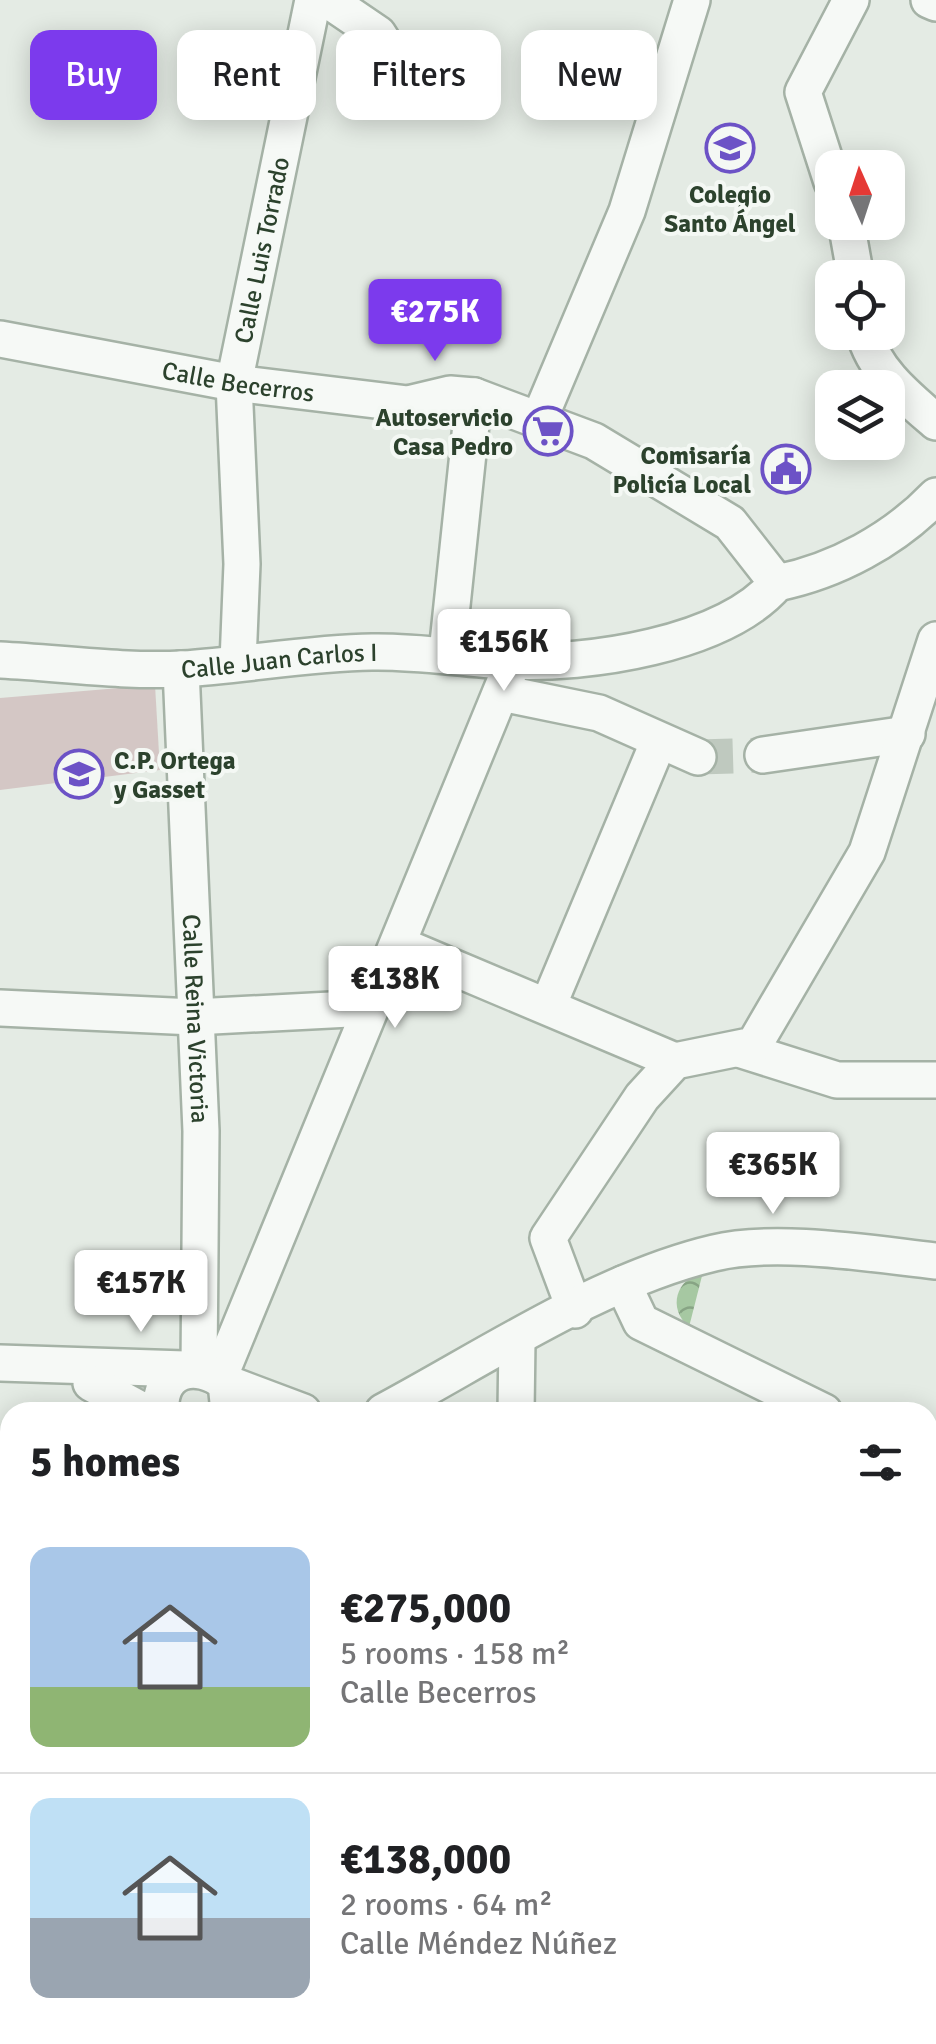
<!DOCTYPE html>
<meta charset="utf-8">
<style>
body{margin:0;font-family:Signika,sans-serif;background:#f2f2f2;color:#202124;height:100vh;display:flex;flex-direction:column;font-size:38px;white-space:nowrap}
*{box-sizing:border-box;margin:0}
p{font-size:32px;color:#757577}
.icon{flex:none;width:55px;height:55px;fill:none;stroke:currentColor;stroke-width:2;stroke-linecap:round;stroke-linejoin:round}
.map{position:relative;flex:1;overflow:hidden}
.sheet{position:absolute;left:0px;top:1402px;width:938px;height:642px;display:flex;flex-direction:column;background:#fff;border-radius:30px 30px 0 0;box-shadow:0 5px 25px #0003}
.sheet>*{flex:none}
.guide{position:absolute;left:30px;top:30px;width:878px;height:90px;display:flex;gap:20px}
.needle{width:65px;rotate:357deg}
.buttons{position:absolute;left:815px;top:150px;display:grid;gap:20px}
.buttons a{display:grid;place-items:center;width:90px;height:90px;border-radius:20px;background:#fff;box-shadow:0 5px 25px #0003;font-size:50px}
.price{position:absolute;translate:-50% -85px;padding:0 22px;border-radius:10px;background:#fff;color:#222;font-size:32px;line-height:65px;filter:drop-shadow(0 2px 5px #0008)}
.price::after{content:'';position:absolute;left:50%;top:60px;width:30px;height:22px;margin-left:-15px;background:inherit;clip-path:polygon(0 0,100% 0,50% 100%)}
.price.selected{background:#7c3aed;color:#fff}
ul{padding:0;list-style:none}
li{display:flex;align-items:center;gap:30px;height:250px;padding:0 30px}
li+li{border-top:2px solid #e0e0e0}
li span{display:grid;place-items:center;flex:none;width:280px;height:200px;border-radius:20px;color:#555}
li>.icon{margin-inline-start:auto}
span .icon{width:120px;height:120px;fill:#fffc;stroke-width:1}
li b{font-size:42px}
h2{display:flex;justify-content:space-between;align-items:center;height:120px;padding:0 30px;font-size:42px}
.tag{padding:0 35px;border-radius:20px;background:#fff;box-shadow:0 5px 25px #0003;font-size:35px;line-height:90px}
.tag.selected{background:#7c3aed;color:#fff}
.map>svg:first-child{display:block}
.green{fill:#d4c7c5}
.water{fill:url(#water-waves)}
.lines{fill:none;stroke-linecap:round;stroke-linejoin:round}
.street-tunnel{stroke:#bfc9bf;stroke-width:35;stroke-dasharray:35 18;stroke-linecap:butt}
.street-casing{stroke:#a5b2a6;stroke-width:40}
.street{stroke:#f6f9f6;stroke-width:35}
.labels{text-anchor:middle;stroke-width:8;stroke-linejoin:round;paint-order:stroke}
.poi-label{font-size:25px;font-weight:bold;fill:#2c422d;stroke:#f4f8f4;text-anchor:end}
.street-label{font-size:25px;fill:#2c422d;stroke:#f4f8f4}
</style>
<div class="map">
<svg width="936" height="2044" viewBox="0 0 936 2044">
<defs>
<pattern id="water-waves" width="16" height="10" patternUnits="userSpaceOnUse" patternTransform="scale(2.5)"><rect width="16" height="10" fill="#a6c8a2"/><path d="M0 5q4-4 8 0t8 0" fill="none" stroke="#87a484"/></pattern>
</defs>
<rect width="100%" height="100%" fill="#e4ebe4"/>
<!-- green -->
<polygon class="green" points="155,685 160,770 0,790 0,698"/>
<!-- water -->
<path class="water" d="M703 1272 689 1327C667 1308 676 1279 703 1272Z"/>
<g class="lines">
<!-- street-tunnel -->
<polyline class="street-tunnel" points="698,757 763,755"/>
<!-- street casing -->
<g class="street-casing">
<g id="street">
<polyline points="328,0 378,34 417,95"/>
<polyline points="929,0 936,3"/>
<polyline points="832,182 803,92 851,0"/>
<polyline points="846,222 856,278"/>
<path d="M864 332C874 371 907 397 936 422"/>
<path id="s1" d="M0 339 234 383 408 404 450 394 474 396 594 441 730 523 777 583"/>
<polyline points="538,422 627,211 692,0"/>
<path d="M777 583C836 571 894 540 936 496"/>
<polyline points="447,653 474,396"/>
<path id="s2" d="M0 660C60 663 123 672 182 669 245 665 308 653 372 652 418 651 462 659 508 661 587 665 724 645 777 583"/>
<path id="s3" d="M238 662 242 564 234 383 313 0"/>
<path id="s4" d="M181 669 201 1131 199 1368"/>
<polyline points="501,693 599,713 698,757"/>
<polyline points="763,755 907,734"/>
<polyline points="400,945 675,1061"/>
<polyline points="548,1006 658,743"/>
<polyline points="0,1008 194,1017 369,1008"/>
<polyline points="742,1050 837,1080 936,1080"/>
<polyline points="623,1284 641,1322 824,1412"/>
<polyline points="575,1310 548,1238 642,1097 675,1061 754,1045 867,852 936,640"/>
<polyline points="0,1363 185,1369"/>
<polyline points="219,1378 513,662"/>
<polyline points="91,1383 141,1410 155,1412"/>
<polyline points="226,1383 303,1412"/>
<path d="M161 1412C158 1369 196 1359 226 1383L229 1412"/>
<path d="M383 1412C486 1357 600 1280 714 1253 776 1238 872 1254 936 1261"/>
<polyline points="516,1412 517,1340"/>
<polyline points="928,1463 936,1467"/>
<polyline points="0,1827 10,1766"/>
<polyline points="928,1905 936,1909"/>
<polyline points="310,2035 312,2044"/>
<polyline points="825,2035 830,2044"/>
<polyline points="396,2044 398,2035"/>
</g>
</g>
<!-- street -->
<use href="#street" class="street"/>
</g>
<!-- icons -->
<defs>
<g id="school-ring" transform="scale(2.5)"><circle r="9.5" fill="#f4f8f4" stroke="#6c52c6" stroke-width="1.5"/><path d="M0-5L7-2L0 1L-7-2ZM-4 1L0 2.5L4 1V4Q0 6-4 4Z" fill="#6c52c6"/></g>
<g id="supermarket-ring" transform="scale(2.5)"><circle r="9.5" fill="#f4f8f4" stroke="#6c52c6" stroke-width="1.5"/><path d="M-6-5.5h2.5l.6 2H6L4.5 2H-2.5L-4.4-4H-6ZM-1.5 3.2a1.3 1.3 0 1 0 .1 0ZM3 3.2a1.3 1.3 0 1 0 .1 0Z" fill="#6c52c6"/></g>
<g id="civic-ring" transform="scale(2.5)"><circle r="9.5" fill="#f4f8f4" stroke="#6c52c6" stroke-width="1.5"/><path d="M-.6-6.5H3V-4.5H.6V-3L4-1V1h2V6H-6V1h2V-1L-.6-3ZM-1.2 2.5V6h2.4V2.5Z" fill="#6c52c6"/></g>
</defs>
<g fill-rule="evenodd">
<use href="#school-ring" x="730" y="148"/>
<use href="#supermarket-ring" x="548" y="431"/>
<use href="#civic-ring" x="786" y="469"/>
<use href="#school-ring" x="79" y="774"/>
</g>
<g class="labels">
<!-- poi labels -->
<g class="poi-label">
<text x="730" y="203" text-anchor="middle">Colegio<tspan x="730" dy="29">Santo Ángel</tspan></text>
<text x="513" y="426">Autoservicio<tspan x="513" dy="29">Casa Pedro</tspan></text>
<text x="751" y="464">Comisaría<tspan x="751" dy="29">Policía Local</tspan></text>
<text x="114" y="769" text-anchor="start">C.P. Ortega<tspan x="114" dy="29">y Gasset</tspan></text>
</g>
<!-- street labels -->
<g class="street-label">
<text dy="9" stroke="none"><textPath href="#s3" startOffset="415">Calle Luis Torrado</textPath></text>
<text dy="9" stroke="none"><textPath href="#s1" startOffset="242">Calle Becerros</textPath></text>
<text dy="9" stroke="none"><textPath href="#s2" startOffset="280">Calle Juan Carlos I</textPath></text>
<text dy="9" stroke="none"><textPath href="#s4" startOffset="350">Calle Reina Victoria</textPath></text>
</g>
</g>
</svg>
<div class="buttons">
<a><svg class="needle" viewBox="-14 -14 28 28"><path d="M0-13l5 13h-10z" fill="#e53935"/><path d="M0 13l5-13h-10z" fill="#757577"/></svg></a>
<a><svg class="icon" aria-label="locate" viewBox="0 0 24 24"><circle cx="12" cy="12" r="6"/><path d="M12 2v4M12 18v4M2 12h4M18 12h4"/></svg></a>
<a><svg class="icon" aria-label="layers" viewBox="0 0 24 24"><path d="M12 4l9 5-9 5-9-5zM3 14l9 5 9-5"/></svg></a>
</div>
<b class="price selected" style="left:435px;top:364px">€275K</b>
<b class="price" style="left:504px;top:694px">€156K</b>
<b class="price" style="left:395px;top:1031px">€138K</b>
<b class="price" style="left:773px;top:1217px">€365K</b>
<b class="price" style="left:141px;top:1335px">€157K</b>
<div class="guide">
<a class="tag selected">Buy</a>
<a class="tag">Rent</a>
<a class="tag">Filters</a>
<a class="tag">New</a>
</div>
<section class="sheet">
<h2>5 homes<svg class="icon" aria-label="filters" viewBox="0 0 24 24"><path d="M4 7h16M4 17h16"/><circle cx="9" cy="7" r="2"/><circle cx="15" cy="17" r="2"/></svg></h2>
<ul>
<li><span style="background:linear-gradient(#a9c7e8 70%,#8fb573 0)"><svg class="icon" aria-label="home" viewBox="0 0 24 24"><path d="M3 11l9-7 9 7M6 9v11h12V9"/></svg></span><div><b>€275,000</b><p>5 rooms · 158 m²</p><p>Calle Becerros</p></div></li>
<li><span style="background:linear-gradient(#bfe0f5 60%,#9aa5b1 0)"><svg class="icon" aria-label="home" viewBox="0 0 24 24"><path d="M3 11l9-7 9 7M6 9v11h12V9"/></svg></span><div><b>€138,000</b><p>2 rooms · 64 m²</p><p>Calle Méndez Núñez</p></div></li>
</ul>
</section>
</div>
